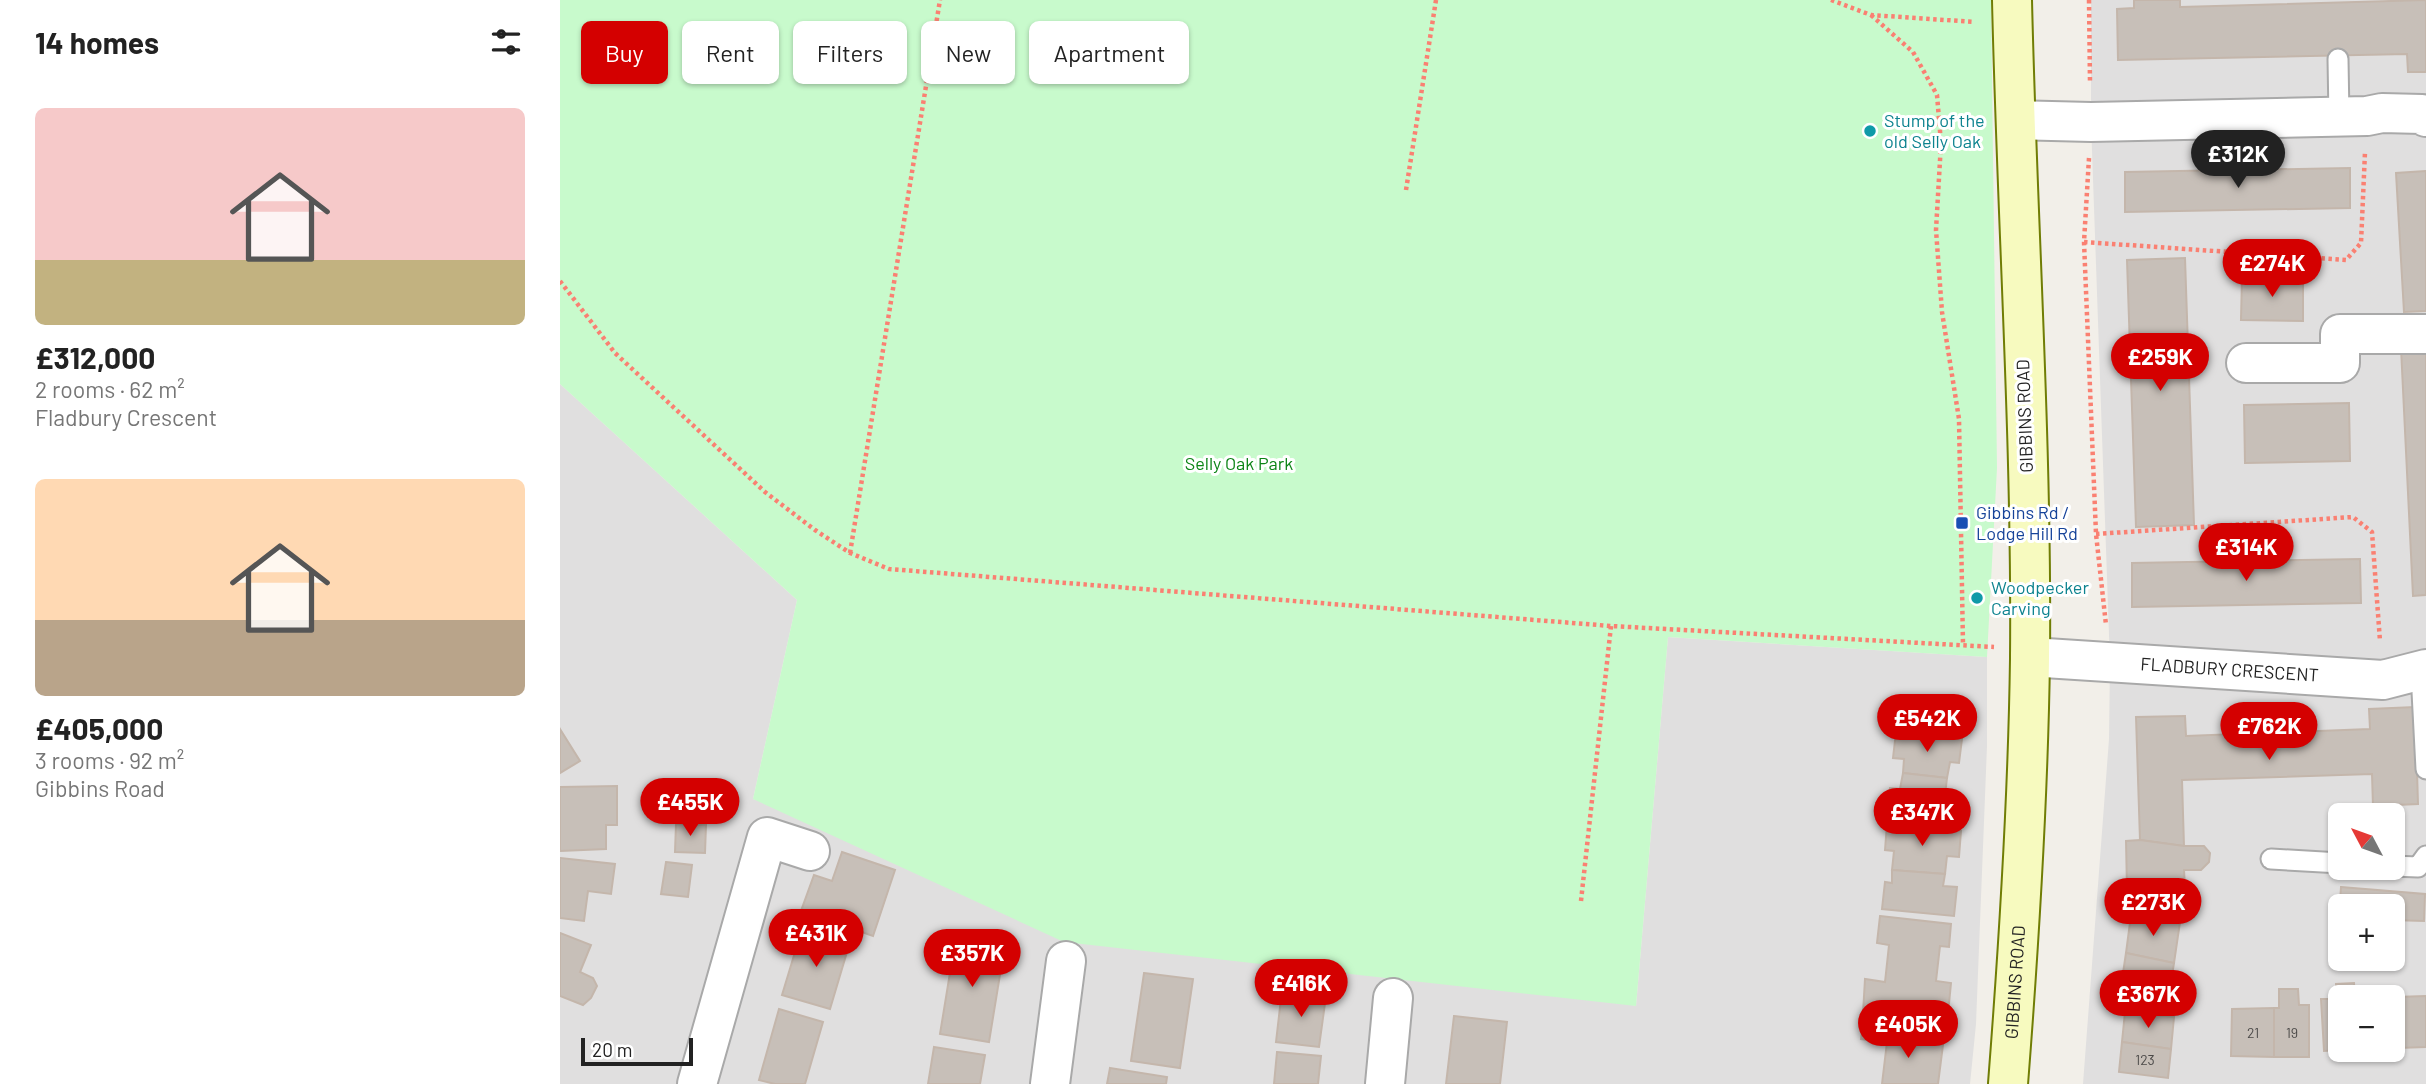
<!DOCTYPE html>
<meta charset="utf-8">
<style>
body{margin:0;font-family:Barlow,sans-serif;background:#f2f2f2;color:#222;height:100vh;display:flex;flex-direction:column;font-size:26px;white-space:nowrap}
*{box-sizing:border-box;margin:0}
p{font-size:23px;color:#767676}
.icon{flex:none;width:38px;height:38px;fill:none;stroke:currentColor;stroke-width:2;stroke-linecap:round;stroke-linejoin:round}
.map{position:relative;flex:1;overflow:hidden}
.details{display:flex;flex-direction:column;background:#fff;width:560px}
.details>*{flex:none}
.banner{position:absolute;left:21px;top:21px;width:665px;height:63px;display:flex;gap:14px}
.needle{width:46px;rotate:311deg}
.tools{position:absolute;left:1768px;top:803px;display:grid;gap:14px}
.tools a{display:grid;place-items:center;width:77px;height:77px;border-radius:10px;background:#fff;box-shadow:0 2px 5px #0004;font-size:35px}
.scale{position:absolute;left:21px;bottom:18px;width:112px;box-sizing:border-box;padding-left:7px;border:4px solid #222;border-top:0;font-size:19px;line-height:24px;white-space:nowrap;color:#222;-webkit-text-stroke:5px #fff;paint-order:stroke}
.price{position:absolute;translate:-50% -60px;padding:0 16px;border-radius:24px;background:#d40000;color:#fff;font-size:23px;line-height:46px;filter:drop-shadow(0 2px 4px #0008)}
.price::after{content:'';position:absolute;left:50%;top:42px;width:21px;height:16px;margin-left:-10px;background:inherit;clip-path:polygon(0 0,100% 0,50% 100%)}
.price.on{background:#222;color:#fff}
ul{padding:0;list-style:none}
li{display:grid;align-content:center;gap:14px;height:371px;padding:0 35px}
li span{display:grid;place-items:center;height:217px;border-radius:10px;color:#555}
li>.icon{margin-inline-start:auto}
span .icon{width:126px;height:126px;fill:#fffc;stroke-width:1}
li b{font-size:30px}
h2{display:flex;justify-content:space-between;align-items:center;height:84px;padding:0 35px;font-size:30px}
.tag{padding:0 24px;border-radius:10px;background:#fff;box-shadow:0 2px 5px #0004;font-size:24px;line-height:63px}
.tag.on{background:#d40000;color:#fff}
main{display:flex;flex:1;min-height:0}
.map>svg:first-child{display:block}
.residential{fill:#e0dfdf;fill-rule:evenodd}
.park{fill:#c8facc}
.building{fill:#c7bfb8;stroke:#c4b6ab;stroke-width:2}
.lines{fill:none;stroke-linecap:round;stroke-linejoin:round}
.lane-casing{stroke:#a9a9a9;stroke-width:23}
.street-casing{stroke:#a9a9a9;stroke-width:42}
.secondary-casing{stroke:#707d05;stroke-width:42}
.path{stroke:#fa8072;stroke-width:4.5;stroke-dasharray:3.5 3.5;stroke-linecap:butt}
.lane{stroke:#fff;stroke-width:19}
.street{stroke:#fff;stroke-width:38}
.secondary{stroke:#f7fabf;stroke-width:38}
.culture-dot{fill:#0f9aa8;stroke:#fff;stroke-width:2.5}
.transit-dot{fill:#1a4fb4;stroke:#fff;stroke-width:2.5}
.labels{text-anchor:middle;stroke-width:6;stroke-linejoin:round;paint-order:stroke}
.number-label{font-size:14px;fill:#4b4948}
.culture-label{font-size:18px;fill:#0d838f;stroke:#fff;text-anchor:start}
.street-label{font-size:18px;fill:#222;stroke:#fff}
.park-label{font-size:18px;fill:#0c8416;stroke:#fff}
.transit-label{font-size:18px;fill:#164399;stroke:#fff;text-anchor:start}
</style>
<main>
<section class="details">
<h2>14 homes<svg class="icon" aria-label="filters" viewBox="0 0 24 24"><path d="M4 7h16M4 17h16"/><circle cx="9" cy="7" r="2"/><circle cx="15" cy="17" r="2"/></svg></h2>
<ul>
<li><span style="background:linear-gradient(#f6c9c9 70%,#c2b280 0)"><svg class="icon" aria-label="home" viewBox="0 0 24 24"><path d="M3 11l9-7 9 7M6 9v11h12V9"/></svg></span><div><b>£312,000</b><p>2 rooms · 62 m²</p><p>Fladbury Crescent</p></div></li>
<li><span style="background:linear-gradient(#ffd9b3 65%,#b9a48a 0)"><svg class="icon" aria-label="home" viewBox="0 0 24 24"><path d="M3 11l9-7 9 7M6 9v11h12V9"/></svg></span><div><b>£405,000</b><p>3 rooms · 92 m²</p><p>Gibbins Road</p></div></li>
</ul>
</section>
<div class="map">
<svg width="1866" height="1084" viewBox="0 0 1866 1084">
<rect width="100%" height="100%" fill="#f2efe9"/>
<!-- residential -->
<g class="residential">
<path d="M1531 0H1866V1084H1523L1549 739 1550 663 1531 122ZM1780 816H1832V868H1780ZM1780 906H1832V959H1780ZM1780 998H1832V1050H1780Z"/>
<polygon points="0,384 237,600 193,799 1076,1006 1108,637 1427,657 1427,746 1416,1024 1410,1084 0,1084"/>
</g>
<!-- park -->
<polygon class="park" points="0,0 1431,0 1437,468 1427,657 1108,637 1076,1006 504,942 193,799 237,600 0,384"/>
<!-- building -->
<g class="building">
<polygon points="1574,0 1620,0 1620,7 1866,0 1866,72 1848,72 1847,54 1558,60 1557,9 1574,8"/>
<polygon points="1790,168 1790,208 1565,212 1565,172"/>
<polygon points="1866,171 1866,311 1844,312 1836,173"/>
<polygon points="1625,258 1634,525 1576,527 1567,260"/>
<polygon points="1682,278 1743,278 1743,321 1681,320"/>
<polygon points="1866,346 1866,595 1853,596 1841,348"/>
<polygon points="1789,403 1790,461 1685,463 1684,405"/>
<polygon points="1800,559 1801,603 1572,607 1572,563"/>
<polygon points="1855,707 1858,804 1813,806 1812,774 1622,780 1624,846 1580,840 1576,717 1625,716 1626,736 1810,729 1809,709"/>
<polygon points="0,729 20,761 0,773"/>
<polygon points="1336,732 1402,739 1399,763 1390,762 1387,778 1343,773 1344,759 1333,758"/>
<polygon points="1343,773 1387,778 1385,795 1396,796 1394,818 1328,812 1330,788 1340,789"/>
<polygon points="57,786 57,825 46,825 46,849 0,851 0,787"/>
<polygon points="116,824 146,825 145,853 115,852"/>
<polygon points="1327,824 1401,831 1399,857 1387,856 1385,874 1332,870 1334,851 1325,850"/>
<polygon points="1580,840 1624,846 1644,846 1650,853 1649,862 1641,870 1624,870 1625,887 1567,889 1566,841"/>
<polygon points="282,852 335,870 313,936 241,911 254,875 272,881"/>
<polygon points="0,858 55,864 51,894 28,891 24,921 0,918"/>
<polygon points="106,862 132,865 128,897 101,894"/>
<polygon points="1332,870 1385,874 1383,886 1397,887 1394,916 1322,909 1325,882 1332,883"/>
<polygon points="1781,887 1865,894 1864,921 1832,920 1832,906 1780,906 1779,918"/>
<polygon points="1571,915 1620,922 1614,963 1566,953"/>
<polygon points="1320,916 1391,924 1389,947 1380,946 1376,981 1391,983 1388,1014 1354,1010 1354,1037 1302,1031 1305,979 1325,982 1329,945 1317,943"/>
<polygon points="242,929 290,942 270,1009 222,995"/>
<polygon points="0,933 31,945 20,972 33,978 37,986 31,998 23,1005 0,996"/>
<polygon points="396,936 445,944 429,1042 380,1034"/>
<polygon points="1566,953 1614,963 1608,1000 1560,993"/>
<polygon points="584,973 633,979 620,1068 571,1061"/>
<polygon points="1794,983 1795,998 1780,998 1780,1050 1764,1051 1761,999 1777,999 1776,984"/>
<polygon points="1719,989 1738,989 1739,1005 1749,1005 1749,1057 1714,1057 1714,1008 1719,1008"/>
<polygon points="722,990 766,996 759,1047 716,1042"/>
<polygon points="1866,996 1866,1047 1838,1048 1836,997"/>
<polygon points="1714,1008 1714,1057 1671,1056 1672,1009"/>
<polygon points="219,1009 263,1022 245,1084 215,1084 199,1080"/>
<polygon points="1565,1012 1614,1017 1611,1049 1562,1042"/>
<polygon points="894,1016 947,1022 940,1084 886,1084"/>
<polygon points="1302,1031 1354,1037 1353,1042 1383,1045 1378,1084 1322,1084 1327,1042 1301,1039"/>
<polygon points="1562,1042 1611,1049 1608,1078 1559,1072"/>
<polygon points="374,1047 425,1055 420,1084 368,1084"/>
<polygon points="717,1052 761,1056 758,1084 714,1084"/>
<polygon points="550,1068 607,1077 606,1084 547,1084"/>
</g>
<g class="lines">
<!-- lane casing -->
<g class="lane-casing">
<g id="lane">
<polyline points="1778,59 1779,117"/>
<polyline points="1861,672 1866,769"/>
<polyline points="1711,859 1780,863"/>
<polyline points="1832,866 1858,867 1866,856"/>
</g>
</g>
<!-- street casing -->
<g class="street-casing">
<g id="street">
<polyline points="1457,120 1531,122 1807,116 1822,113 1862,114 1866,117"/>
<polyline points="1686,363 1780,363 1780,334 1866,334"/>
<path id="s1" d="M1470 657 1823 680 1866 669"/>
<polyline points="137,1084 207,837 250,851"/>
<polyline points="490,1084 506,961"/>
<polyline points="825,1084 833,998"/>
</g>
</g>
<!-- secondary casing -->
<g class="secondary-casing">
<g id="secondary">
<path id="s2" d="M1448 1084C1459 943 1468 801 1470 659 1472 440 1457 220 1452 0"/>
</g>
</g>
<!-- path -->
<g class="path">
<polyline points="1271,0 1311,15 1415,22"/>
<polyline points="1529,0 1530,83"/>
<polyline points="1311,15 1353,52 1377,95 1381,143 1376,230 1382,312 1399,419 1403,645"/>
<polyline points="1529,158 1524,242 1536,534 1546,625"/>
<polyline points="846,190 876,0"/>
<polyline points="1524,242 1786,260 1801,243 1805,152"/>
<polyline points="0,281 55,353 205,492 255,530 290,553 329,569 1051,626 1434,647"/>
<polyline points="1536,534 1793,517 1812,532 1820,641"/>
<polyline points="290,553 380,0"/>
<polyline points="1021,901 1051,626"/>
</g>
<!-- lane -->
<use href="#lane" class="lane"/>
<!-- street -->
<use href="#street" class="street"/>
<!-- secondary -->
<use href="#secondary" class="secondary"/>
</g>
<!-- markers -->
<g class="culture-dot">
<circle cx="1310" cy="131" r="7"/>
<circle cx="1417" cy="598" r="7"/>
</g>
<rect class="transit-dot" x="1395" y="516" width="14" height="14" rx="3.5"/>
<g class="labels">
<!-- number labels -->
<g class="number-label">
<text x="1693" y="1038">21</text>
<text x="1732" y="1038">19</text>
<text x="1585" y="1065">123</text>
</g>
<!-- culture labels -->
<g class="culture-label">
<text x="1324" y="127">Stump of the<tspan x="1324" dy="21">old Selly Oak</tspan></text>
<text x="1431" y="594">Woodpecker<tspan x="1431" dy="21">Carving</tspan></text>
</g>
<!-- street labels -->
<g class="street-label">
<text transform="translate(1465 416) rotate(-92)" y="6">GIBBINS ROAD</text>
<text dy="6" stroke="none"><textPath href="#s1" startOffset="200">FLADBURY CRESCENT</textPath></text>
<text dy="6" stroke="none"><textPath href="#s2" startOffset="102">GIBBINS ROAD</textPath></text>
</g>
<!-- park labels -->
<g class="park-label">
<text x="679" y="470">Selly Oak Park</text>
</g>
<!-- transit labels -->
<g class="transit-label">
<text x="1416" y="519">Gibbins Rd /<tspan x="1416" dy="21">Lodge Hill Rd</tspan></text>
</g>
</g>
</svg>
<div class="tools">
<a><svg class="needle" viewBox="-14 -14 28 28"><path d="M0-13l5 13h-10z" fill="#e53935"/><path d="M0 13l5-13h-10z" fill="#767676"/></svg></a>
<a>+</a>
<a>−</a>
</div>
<div class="scale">20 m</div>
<b class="price on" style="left:1678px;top:190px">£312K</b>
<b class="price" style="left:1712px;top:299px">£274K</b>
<b class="price" style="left:1600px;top:393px">£259K</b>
<b class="price" style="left:1686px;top:583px">£314K</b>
<b class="price" style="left:1367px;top:754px">£542K</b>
<b class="price" style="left:1709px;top:762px">£762K</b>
<b class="price" style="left:130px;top:838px">£455K</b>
<b class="price" style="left:1362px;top:848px">£347K</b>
<b class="price" style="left:1593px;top:938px">£273K</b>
<b class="price" style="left:256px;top:969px">£431K</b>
<b class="price" style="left:412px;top:989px">£357K</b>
<b class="price" style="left:741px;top:1019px">£416K</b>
<b class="price" style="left:1588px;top:1030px">£367K</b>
<b class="price" style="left:1348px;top:1060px">£405K</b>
<div class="banner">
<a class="tag on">Buy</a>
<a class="tag">Rent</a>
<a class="tag">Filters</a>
<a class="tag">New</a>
<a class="tag">Apartment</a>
</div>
</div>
</main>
